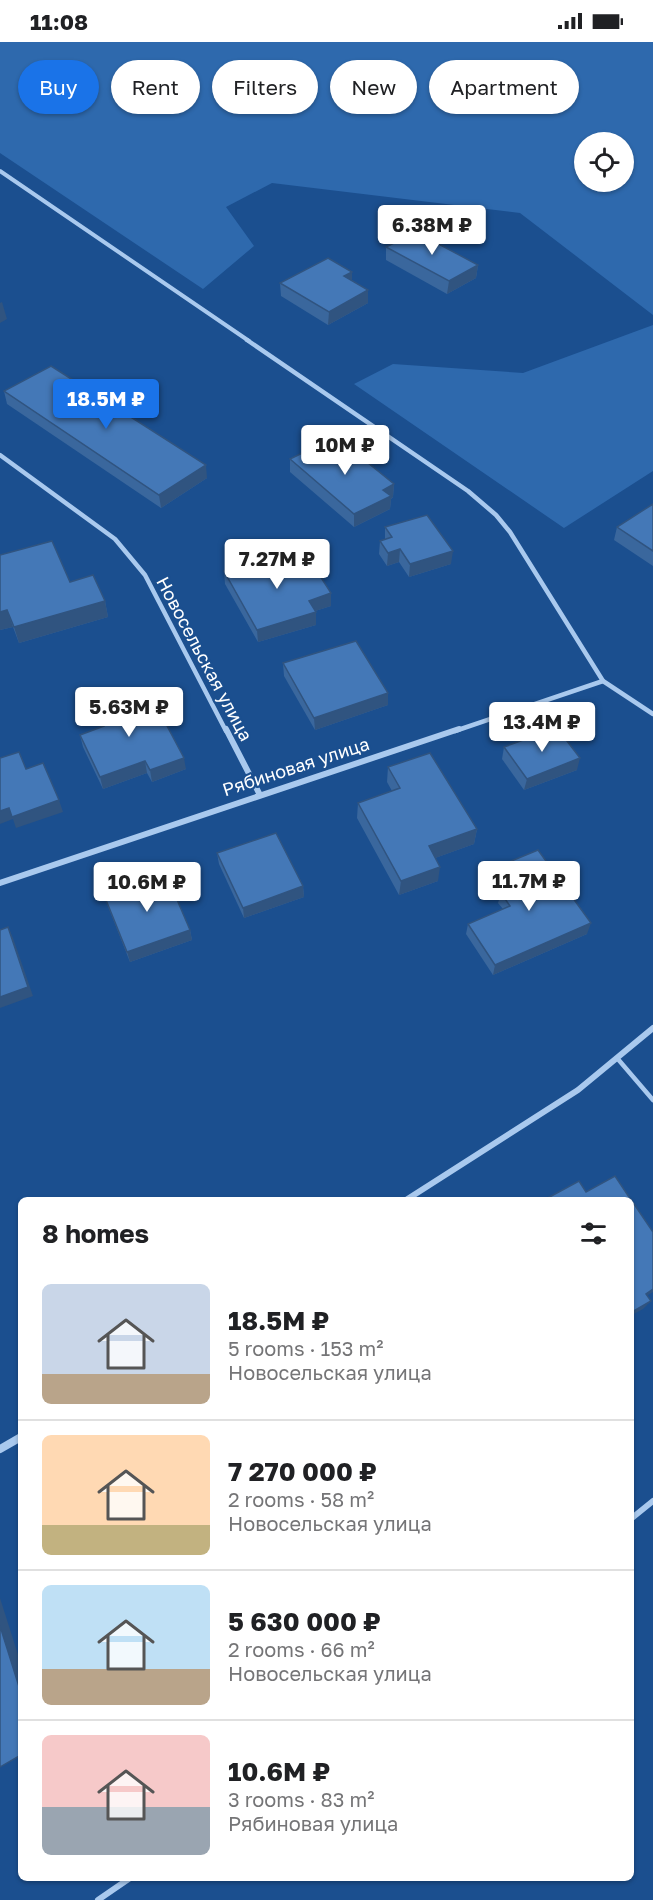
<!DOCTYPE html>
<meta charset="utf-8">
<style>
body{margin:0;font-family:"Golos Text",sans-serif;background:#f2f2f2;color:#202124;height:100vh;display:flex;flex-direction:column;font-size:22px;white-space:nowrap}
*{box-sizing:border-box;margin:0}
p{font-size:20px;color:#757577}
.icon{flex:none;width:33px;height:33px;fill:none;stroke:currentColor;stroke-width:2;stroke-linecap:round;stroke-linejoin:round}
.map{position:relative;flex:1;overflow:hidden}
.drawer{position:absolute;left:18px;top:1155px;width:616px;height:684px;display:flex;flex-direction:column;background:#fff;border-radius:9px;box-shadow:0 2px 4px #0004}
.drawer>*{flex:none}
.top-card{position:absolute;left:18px;top:18px;width:618px;height:54px;display:flex;gap:12px}
.controls{position:absolute;left:574px;top:90px;display:grid;gap:12px}
.controls a{display:grid;place-items:center;width:60px;height:60px;border-radius:50%;background:#fff;box-shadow:0 2px 4px #0004;font-size:30px}
.price{position:absolute;translate:-50% -51px;padding:0 14px;border-radius:6px;background:#fff;color:#222;font-size:20px;line-height:39px;filter:drop-shadow(0 2px 3px #0008)}
.price::after{content:'';position:absolute;left:50%;top:36px;width:18px;height:14px;margin-left:-9px;background:inherit;clip-path:polygon(0 0,100% 0,50% 100%)}
.price.selected{background:#1a73e8;color:#fff}
ul{padding:0;list-style:none}
li{display:flex;align-items:center;gap:18px;height:150px;padding:0 24px}
li+li{border-top:2px solid #e0e0e0}
li span{display:grid;place-items:center;flex:none;width:168px;height:120px;border-radius:9px;color:#555}
li>.icon{margin-inline-start:auto}
span .icon{width:72px;height:72px;fill:#fffc;stroke-width:1}
li b{font-size:26px}
h2{display:flex;justify-content:space-between;align-items:center;height:72px;padding:0 24px;font-size:26px}
.chip{padding:0 21px;border-radius:27px;background:#fff;box-shadow:0 2px 4px #0004;font-size:21px;line-height:54px}
.chip.selected{background:#1a73e8;color:#fff}
.status{display:flex;justify-content:space-between;align-items:center;height:42px;padding:0 30px;background:#fff;direction:ltr}
.status svg{height:16px;fill:currentColor}
.map>svg:first-child{display:block}
.green{fill:#2e69ad;fill-rule:evenodd}
.lines{fill:none;stroke-linecap:round;stroke-linejoin:round}
.lane-far1{stroke:#a9c9ee;stroke-width:4.5}
.lane{stroke:#a9c9ee;stroke-width:6}
.street-far3{stroke:#a9c9ee;stroke-width:4}
.street-far2{stroke:#a9c9ee;stroke-width:4.5}
.street-far1{stroke:#a9c9ee;stroke-width:6}
.street{stroke:#a9c9ee;stroke-width:8}
.wall{fill:#3a679d}
.shaded-wall{fill:#305480}
.building{fill:#4478b7;stroke:#305480;stroke-width:1.5}
.labels{text-anchor:middle;stroke-width:4.5;stroke-linejoin:round;paint-order:stroke}
.street-label{font-size:18px;fill:#fff;stroke:#1b4f8f}
</style>
<div class="status"><b>11:08</b><svg viewBox="0 0 49 12"><path d="M0 12V9h3v3zM5 12V6h3v6zM10 12V3h3v9zM15 12V0h3v12zM26 1h20v11H26zM47 4h2v5h-2z"/></svg></div>
<div class="map">
<svg width="653" height="1858" viewBox="0 0 653 1858">
<rect width="100%" height="100%" fill="#1b4f8f"/>
<!-- green -->
<g class="green">
<path d="M0 0H653V273L520 171 272 141 226 165 254 204 203 247 0 111ZM585 100H624V140H585Z"/>
<polygon points="653,283 653,429 564,486 354,342 393,322 523,331"/>
</g>
<g class="lines">
<!-- lane-far1 -->
<polyline class="lane-far1" points="617,1016 653,1058"/>
<!-- lane -->
<g class="lane">
<polyline points="632,1476 653,1459"/>
<polyline points="98,1858 130,1836"/>
</g>
<!-- street-far3 -->
<polyline class="street-far3" points="0,129 249,299"/>
<!-- street-far2 -->
<g class="street-far2">
<polyline points="247,298 468,449 496,473 510,490 603,639 653,672"/>
<polyline points="0,413 115,497 145,533 226,689"/>
<polyline points="455,689 603,639"/>
</g>
<!-- street-far1 -->
<g class="street-far1">
<polyline points="226,687 260,753"/>
<polyline points="0,841 459,687"/>
<polyline points="406,1158 578,1048 653,986"/>
</g>
<!-- street -->
<polyline class="street" points="0,1407 21,1395"/>
</g>
<!-- wall -->
<g class="wall">
<polygon points="386,205 478,223 476,236 447,252 386,218"/>
<polygon points="352,230 352,239 368,261 328,283 281,254 280,241"/>
<polygon points="4,349 207,436 161,466 7,362"/>
<polygon points="330,405 394,442 393,455 391,457 390,467 354,485 290,430 290,417"/>
<polygon points="653,462 653,524 614,498 617,485"/>
<polygon points="385,485 451,522 409,535 399,520 387,524 379,512 380,499 385,497"/>
<polygon points="0,513 70,540 105,559 108,575 19,601 13,585 0,588"/>
<polygon points="224,529 331,551 331,564 315,569 316,583 258,600 225,542"/>
<polygon points="283,621 388,663 315,688 284,634"/>
<polygon points="93,662 137,674 186,727 152,740 147,731 103,747 83,705 80,693 102,685 96,674"/>
<polygon points="504,705 577,728 524,748 502,717"/>
<polygon points="388,725 477,787 474,802 435,816 438,839 399,853 357,776 358,761 392,749 387,740"/>
<polygon points="217,811 303,844 304,855 244,876 219,822"/>
<polygon points="504,822 587,892 493,933 466,892 468,882 503,867 498,861 501,851 511,846 502,833"/>
<polygon points="104,853 190,888 192,898 130,920 108,864"/>
</g>
<!-- shaded-wall -->
<g class="shaded-wall">
<polygon points="478,223 476,236 447,252 449,239"/>
<polygon points="352,230 352,243 344,234"/>
<polygon points="368,248 368,261 328,283 329,270"/>
<polygon points="2,260 7,277 0,281 0,261"/>
<polygon points="206,423 207,436 161,466 159,453"/>
<polygon points="394,442 393,455 391,457 390,467 354,485 354,472 383,448"/>
<polygon points="400,507 399,520 387,524 388,511"/>
<polygon points="453,509 451,522 409,535 410,522"/>
<polygon points="331,551 331,564 309,571 309,559"/>
<polygon points="105,559 108,575 19,601 14,585"/>
<polygon points="7,568 13,585 0,588 0,570"/>
<polygon points="316,570 316,583 258,600 257,588"/>
<polygon points="388,651 388,663 315,688 314,676"/>
<polygon points="184,716 186,727 152,740 150,728"/>
<polygon points="580,716 577,728 524,748 527,737"/>
<polygon points="145,719 147,731 103,747 100,735"/>
<polygon points="59,758 63,770 16,786 13,777 0,782 0,769 9,766"/>
<polygon points="477,787 474,802 427,819 429,804"/>
<polygon points="440,825 438,839 399,853 401,839"/>
<polygon points="303,844 304,855 244,876 243,866"/>
<polygon points="591,881 587,892 493,933 495,923"/>
<polygon points="8,885 13,896 33,954 0,966 0,955"/>
<polygon points="190,888 192,898 130,920 127,910"/>
<polygon points="653,1247 653,1250 638,1259 646,1252"/>
<polygon points="651,1259 643,1267 632,1273 632,1270"/>
<polygon points="0,1556 21,1622 21,1651 0,1584"/>
</g>
<!-- building -->
<g class="building">
<polygon points="416,190 478,223 449,239 386,205"/>
<polygon points="328,216 352,230 344,234 368,248 329,270 280,241"/>
<polygon points="51,324 206,423 159,453 4,349"/>
<polygon points="325,400 330,405 342,400 394,442 383,448 391,454 354,472 290,417"/>
<polygon points="653,462 653,509 617,485"/>
<polygon points="427,473 453,509 410,522 400,507 388,511 380,499 392,495 385,485"/>
<polygon points="52,499 70,540 93,533 105,559 14,585 7,568 0,570 0,513"/>
<polygon points="290,510 301,527 313,523 331,551 309,559 316,570 257,588 224,529"/>
<polygon points="356,599 388,651 314,676 283,621"/>
<polygon points="125,651 137,674 158,667 184,716 150,728 145,719 100,735 80,693 104,684 93,662"/>
<polygon points="557,686 580,716 527,737 504,705"/>
<polygon points="19,710 26,727 43,721 59,758 12,775 9,766 0,769 0,716"/>
<polygon points="430,711 477,787 429,804 440,825 401,839 358,761 400,746 388,725"/>
<polygon points="276,791 303,844 243,866 217,811"/>
<polygon points="538,808 591,881 495,923 468,882 510,864 501,851 519,843 504,822"/>
<polygon points="166,832 190,888 127,910 104,853"/>
<polygon points="8,885 28,945 0,955 0,888"/>
<polygon points="615,1134 631,1158 544,1158 579,1139 586,1150"/>
<polygon points="632,1159 653,1190 653,1247 646,1252 651,1259 632,1270"/>
<polygon points="0,1584 21,1651 21,1713 0,1725"/>
</g>
<g class="labels">
<!-- street labels -->
<g class="street-label">
<text transform="translate(204 617) rotate(62)" y="6">Новосельская улица</text>
<text transform="translate(296 725) rotate(-18)" y="6">Рябиновая улица</text>
</g>
</g>
</svg>
<div class="controls">
<a><svg class="icon" aria-label="locate" viewBox="0 0 24 24"><circle cx="12" cy="12" r="6"/><path d="M12 2v4M12 18v4M2 12h4M18 12h4"/></svg></a>
</div>
<b class="price" style="left:432px;top:214px">6.38M ₽</b>
<b class="price selected" style="left:106px;top:388px">18.5M ₽</b>
<b class="price" style="left:345px;top:434px">10M ₽</b>
<b class="price" style="left:277px;top:548px">7.27M ₽</b>
<b class="price" style="left:129px;top:696px">5.63M ₽</b>
<b class="price" style="left:542px;top:711px">13.4M ₽</b>
<b class="price" style="left:529px;top:870px">11.7M ₽</b>
<b class="price" style="left:147px;top:871px">10.6M ₽</b>
<div class="top-card">
<a class="chip selected">Buy</a>
<a class="chip">Rent</a>
<a class="chip">Filters</a>
<a class="chip">New</a>
<a class="chip">Apartment</a>
</div>
<section class="drawer">
<h2>8 homes<svg class="icon" aria-label="filters" viewBox="0 0 24 24"><path d="M4 7h16M4 17h16"/><circle cx="9" cy="7" r="2"/><circle cx="15" cy="17" r="2"/></svg></h2>
<ul>
<li><span style="background:linear-gradient(#c9d6e8 75%,#b9a48a 0)"><svg class="icon" aria-label="home" viewBox="0 0 24 24"><path d="M3 11l9-7 9 7M6 9v11h12V9"/></svg></span><div><b>18.5M ₽</b><p>5 rooms · 153 m²</p><p>Новосельская улица</p></div></li>
<li><span style="background:linear-gradient(#ffd9b3 75%,#c2b280 0)"><svg class="icon" aria-label="home" viewBox="0 0 24 24"><path d="M3 11l9-7 9 7M6 9v11h12V9"/></svg></span><div><b>7 270 000 ₽</b><p>2 rooms · 58 m²</p><p>Новосельская улица</p></div></li>
<li><span style="background:linear-gradient(#bfe0f5 70%,#b9a48a 0)"><svg class="icon" aria-label="home" viewBox="0 0 24 24"><path d="M3 11l9-7 9 7M6 9v11h12V9"/></svg></span><div><b>5 630 000 ₽</b><p>2 rooms · 66 m²</p><p>Новосельская улица</p></div></li>
<li><span style="background:linear-gradient(#f6c9c9 60%,#9aa5b1 0)"><svg class="icon" aria-label="home" viewBox="0 0 24 24"><path d="M3 11l9-7 9 7M6 9v11h12V9"/></svg></span><div><b>10.6M ₽</b><p>3 rooms · 83 m²</p><p>Рябиновая улица</p></div></li>
</ul>
</section>
</div>
